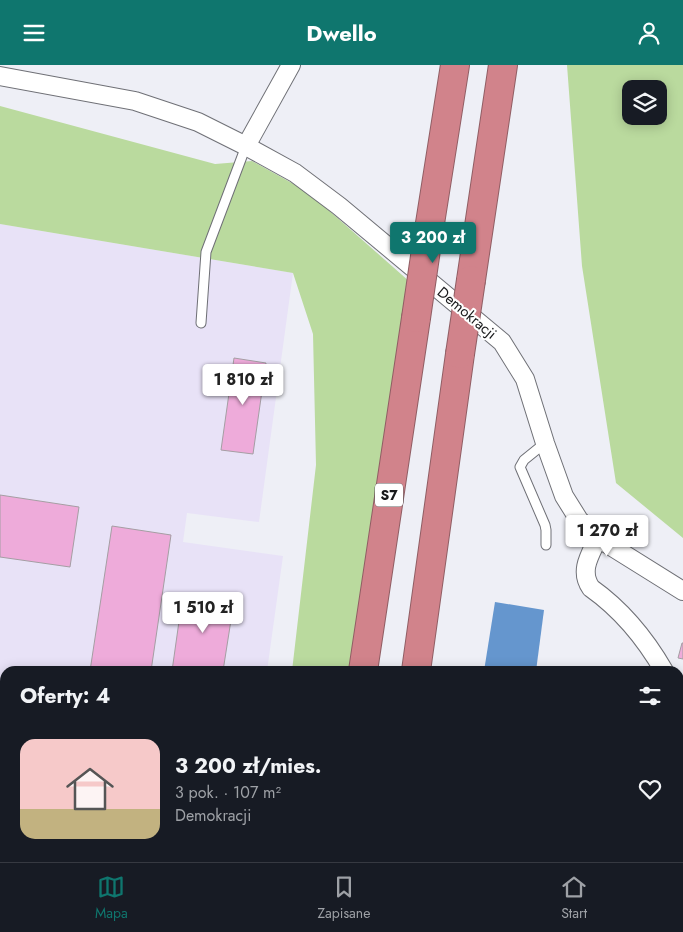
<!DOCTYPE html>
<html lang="pl">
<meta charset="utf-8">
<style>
body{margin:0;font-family:Jost,sans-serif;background:#20242c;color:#f1f3f6;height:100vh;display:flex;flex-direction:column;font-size:19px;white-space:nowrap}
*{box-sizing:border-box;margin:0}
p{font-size:16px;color:#9ea1a6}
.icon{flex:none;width:28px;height:28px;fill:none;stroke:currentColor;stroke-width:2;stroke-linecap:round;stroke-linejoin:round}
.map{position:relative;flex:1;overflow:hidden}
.side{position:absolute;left:0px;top:601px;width:684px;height:196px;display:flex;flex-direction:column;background:#171b24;border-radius:15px 15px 0 0;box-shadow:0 2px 12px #0003}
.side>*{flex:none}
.fabs{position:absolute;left:622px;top:15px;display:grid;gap:10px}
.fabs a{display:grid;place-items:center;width:45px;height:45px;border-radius:10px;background:#171b24;box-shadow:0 2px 12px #0003;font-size:25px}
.price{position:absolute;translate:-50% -42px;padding:0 11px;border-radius:5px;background:#fff;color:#222;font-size:16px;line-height:32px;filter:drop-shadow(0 1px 2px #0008)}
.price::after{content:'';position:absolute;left:50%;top:30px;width:15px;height:11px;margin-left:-8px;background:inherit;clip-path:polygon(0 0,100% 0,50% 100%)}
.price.active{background:#0f766e;color:#fff}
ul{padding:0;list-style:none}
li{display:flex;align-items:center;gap:15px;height:125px;padding:0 20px}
li span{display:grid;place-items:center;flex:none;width:140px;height:100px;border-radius:15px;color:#555}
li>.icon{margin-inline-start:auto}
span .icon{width:60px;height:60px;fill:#fffc;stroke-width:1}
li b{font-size:21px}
h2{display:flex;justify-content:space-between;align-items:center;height:60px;padding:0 20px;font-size:21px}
header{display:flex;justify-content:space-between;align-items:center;height:65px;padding:0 20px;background:#0f766e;color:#fff;font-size:22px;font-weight:700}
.tabs{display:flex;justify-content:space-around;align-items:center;height:70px;border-top:1px solid #363941;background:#171b24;font-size:14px;color:#9ea1a6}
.tabs a{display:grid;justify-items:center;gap:2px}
.tabs .active{color:#0f766e}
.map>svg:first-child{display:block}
.industrial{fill:#e8e2f7}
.green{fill:#bada9e;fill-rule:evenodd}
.water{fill:#6596ce}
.building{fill:#eeabda;stroke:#a59ea3}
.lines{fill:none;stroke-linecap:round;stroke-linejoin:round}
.service-casing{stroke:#6f7076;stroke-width:11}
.minor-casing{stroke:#6f7076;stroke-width:20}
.motorway-casing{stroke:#905e64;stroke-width:30}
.service{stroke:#fff;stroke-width:9}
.minor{stroke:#fff;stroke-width:18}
.motorway{stroke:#d1838b;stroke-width:28}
.rail{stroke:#434447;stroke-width:4;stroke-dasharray:2.5 5;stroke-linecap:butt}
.motorway-bridge-casing{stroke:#905e64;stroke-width:30;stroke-linecap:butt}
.motorway-bridge{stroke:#d1838b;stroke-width:28}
.labels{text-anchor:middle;stroke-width:4;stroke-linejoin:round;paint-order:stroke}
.shield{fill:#fff;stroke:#5d5e5f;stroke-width:1}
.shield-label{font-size:14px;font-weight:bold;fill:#18191b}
.street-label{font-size:15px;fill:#18191b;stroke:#fff}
</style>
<header><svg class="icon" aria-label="menu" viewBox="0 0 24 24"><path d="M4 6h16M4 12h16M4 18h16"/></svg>Dwello<svg class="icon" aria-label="person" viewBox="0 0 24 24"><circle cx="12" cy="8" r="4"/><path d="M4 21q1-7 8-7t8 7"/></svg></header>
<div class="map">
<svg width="683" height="797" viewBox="0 0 683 797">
<rect width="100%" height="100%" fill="#eeeff6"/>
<!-- industrial -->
<polygon class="industrial" points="0,159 293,208 259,457 187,448 183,477 283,491 267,606 5,606 5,618 0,616"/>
<!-- green -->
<g class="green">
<path d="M567 0H683V473L616 418 582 201ZM631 24H659V51H631Z"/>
<polygon points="0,41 215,99 252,96 308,127 410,217 350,606 292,606 316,400 313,269 293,208 0,159"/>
<polygon points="0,711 5,713 5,792 191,792 198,797 0,797"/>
</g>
<!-- water -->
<polygon class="water" points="495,537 544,545 536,606 484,606"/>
<!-- building -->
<g class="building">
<polygon points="234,293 266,298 253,389 221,385"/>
<polygon points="0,430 79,442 70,502 0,492"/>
<polygon points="112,461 171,470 151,606 90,606"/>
<polygon points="183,528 234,536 223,606 172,606"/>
<polygon points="682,578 683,578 683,594 678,593"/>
</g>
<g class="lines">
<!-- service casing -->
<g class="service-casing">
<g id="service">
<polyline points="201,258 206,187 246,81"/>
<polyline points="545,378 524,395 520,402 545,460 546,465 546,480"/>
<polyline points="0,693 5,695"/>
<polyline points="222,792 230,797"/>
</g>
</g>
<!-- minor casing -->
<g class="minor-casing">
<g id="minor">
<path d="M0 11 135 36 198 57 246 81 295 108 339 141 502 277 525 314 545 378 564 431 579 455 598 473C590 490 579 506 591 523 622 545 645 573 664 606"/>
<polyline points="246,81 291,0"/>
<polyline points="598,473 683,526"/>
<polyline points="679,633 683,640"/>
</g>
</g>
<!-- motorway casing -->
<g class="motorway-casing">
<g id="motorway">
<polyline points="428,171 455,0"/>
<polyline points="471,215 503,0"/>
<polyline points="363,606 416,253"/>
<polyline points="416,606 460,289"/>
<polyline points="387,797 388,792"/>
</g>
</g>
<!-- service -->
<use href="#service" class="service"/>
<!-- minor -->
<use href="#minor" class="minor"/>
<!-- motorway -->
<use href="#motorway" class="motorway"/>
<!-- rail -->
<g class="rail">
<polyline points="0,656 5,658"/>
<polyline points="0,667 5,669"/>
<polyline points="306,792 315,797"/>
<polyline points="329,792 339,797"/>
</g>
<!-- motorway-bridge casing -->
<g class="motorway-bridge-casing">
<g id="motorway-bridge">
<polyline points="416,253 428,171"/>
<polyline points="460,289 471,215"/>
<polyline points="332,797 333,792"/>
</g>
</g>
<!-- motorway-bridge -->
<use href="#motorway-bridge" class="motorway-bridge"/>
</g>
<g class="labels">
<!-- shield labels -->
<rect class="shield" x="375" y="418.5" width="28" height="23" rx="4"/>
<g class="shield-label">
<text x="389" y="435">S7</text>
</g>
<!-- street labels -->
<g class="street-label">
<text transform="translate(467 248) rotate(40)" y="5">Demokracji</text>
</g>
</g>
</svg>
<div class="fabs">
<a><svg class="icon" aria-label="layers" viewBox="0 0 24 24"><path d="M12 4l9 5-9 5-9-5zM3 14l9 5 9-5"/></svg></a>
</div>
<b class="price active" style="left:433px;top:199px">3 200 zł</b>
<b class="price" style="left:243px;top:341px">1 810 zł</b>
<b class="price" style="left:607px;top:492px">1 270 zł</b>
<b class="price" style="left:203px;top:569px">1 510 zł</b>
<section class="side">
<h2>Oferty: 4<svg class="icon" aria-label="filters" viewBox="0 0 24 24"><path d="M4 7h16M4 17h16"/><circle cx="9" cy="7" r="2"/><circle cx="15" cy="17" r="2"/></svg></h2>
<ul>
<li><span style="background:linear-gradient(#f6c9c9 70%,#c2b280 0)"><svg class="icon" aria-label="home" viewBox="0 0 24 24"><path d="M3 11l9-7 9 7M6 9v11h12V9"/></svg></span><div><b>3 200 zł/mies.</b><p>3 pok. · 107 m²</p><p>Demokracji</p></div><svg class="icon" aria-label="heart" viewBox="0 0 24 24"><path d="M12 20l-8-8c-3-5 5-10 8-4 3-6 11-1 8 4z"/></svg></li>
</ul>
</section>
</div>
<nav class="tabs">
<a class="active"><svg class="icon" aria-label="map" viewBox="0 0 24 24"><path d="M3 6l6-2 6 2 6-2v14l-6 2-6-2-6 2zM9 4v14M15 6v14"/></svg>Mapa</a>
<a><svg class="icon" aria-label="saved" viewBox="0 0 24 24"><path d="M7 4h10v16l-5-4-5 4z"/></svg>Zapisane</a>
<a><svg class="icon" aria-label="home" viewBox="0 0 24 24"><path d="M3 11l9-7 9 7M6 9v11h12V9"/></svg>Start</a>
</nav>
